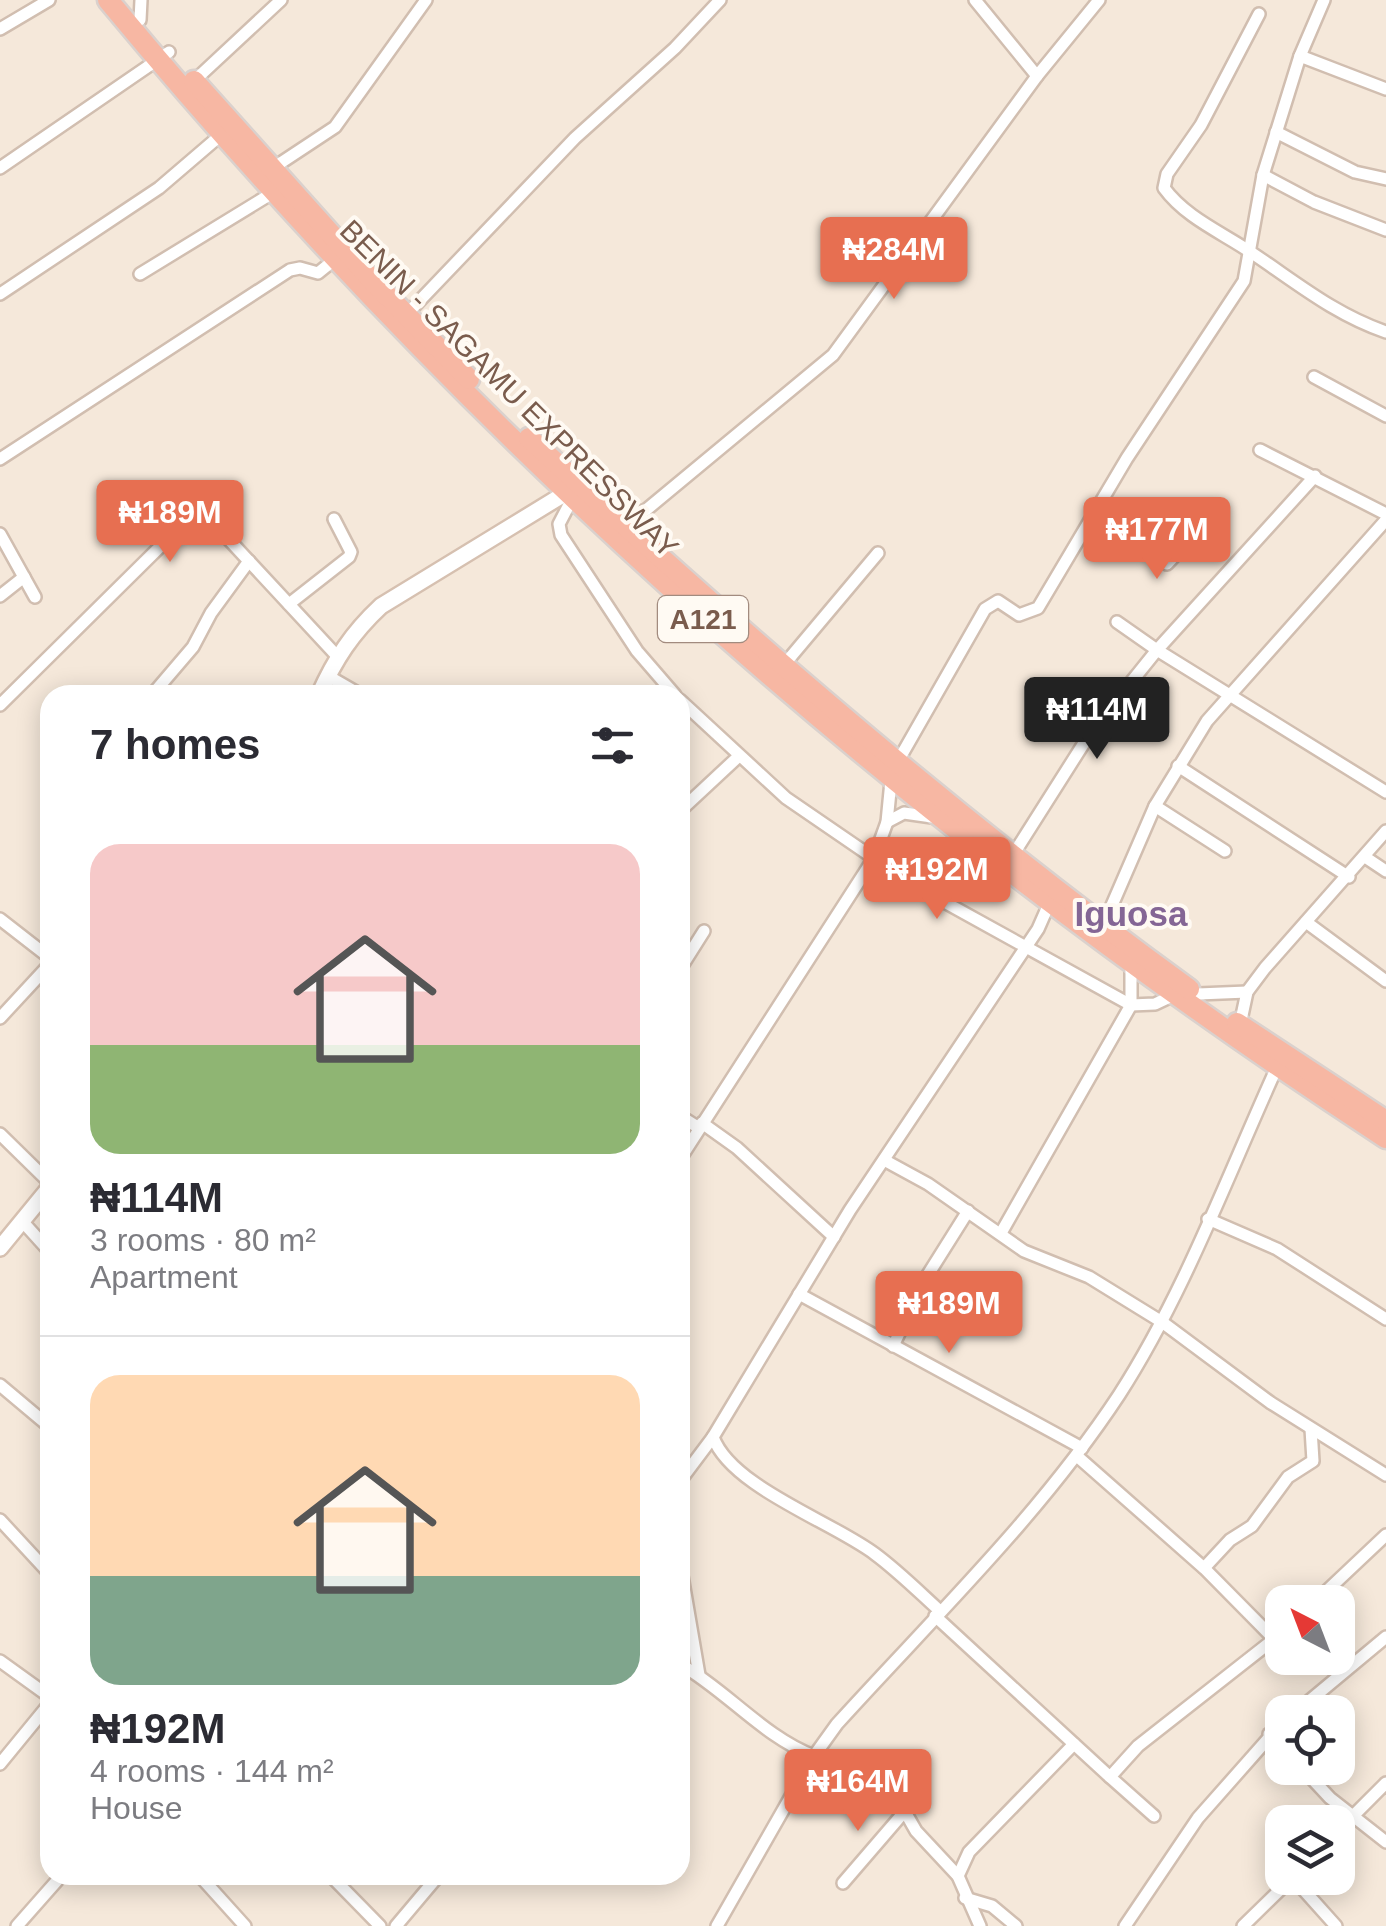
<!DOCTYPE html>
<meta charset="utf-8">
<style>
body{margin:0;font-family:Arial,sans-serif;background:#f2f2f3;color:#2b2b33;height:100vh;display:flex;flex-direction:column;font-size:38px;white-space:nowrap}
*{box-sizing:border-box;margin:0}
p{font-size:32px;color:#7c7c81}
.icon{flex:none;width:55px;height:55px;fill:none;stroke:currentColor;stroke-width:2;stroke-linecap:round;stroke-linejoin:round}
.map{position:relative;flex:1;overflow:hidden}
.drawer{position:absolute;left:40px;top:685px;width:650px;height:1200px;display:flex;flex-direction:column;background:#fff;border-radius:30px;box-shadow:0 5px 25px #0003}
.drawer>*{flex:none}
.needle{width:65px;rotate:318deg}
.buttons{position:absolute;left:1265px;top:1585px;display:grid;gap:20px}
.buttons a{display:grid;place-items:center;width:90px;height:90px;border-radius:20px;background:#fff;box-shadow:0 5px 25px #0003;font-size:50px}
.price{position:absolute;translate:-50% -85px;padding:0 22px;border-radius:10px;background:#e76f51;color:#fff;font-size:32px;line-height:65px;filter:drop-shadow(0 2px 5px #0008)}
.price::after{content:'';position:absolute;left:50%;top:60px;width:30px;height:22px;margin-left:-15px;background:inherit;clip-path:polygon(0 0,100% 0,50% 100%)}
.price.on{background:#222;color:#fff}
ul{padding:0;list-style:none}
li{display:grid;align-content:center;gap:20px;height:530px;padding:0 50px}
li+li{border-top:2px solid #e1e1e2}
li span{display:grid;place-items:center;height:310px;border-radius:30px;color:#555}
li>.icon{margin-inline-start:auto}
span .icon{width:180px;height:180px;fill:#fffc;stroke-width:1}
li b{font-size:42px}
h2{display:flex;justify-content:space-between;align-items:center;height:120px;padding:0 50px;font-size:42px}
.map>svg:first-child{display:block}
.residential{fill:#f5e8da;fill-rule:evenodd}
.lines{fill:none;stroke-linecap:round;stroke-linejoin:round}
.street-casing{stroke:#d1beb0;stroke-width:16}
.secondary-casing{stroke:#d6c0b0;stroke-width:20}
.highway-casing{stroke:#dad1cd;stroke-width:25}
.street{stroke:#fff;stroke-width:11}
.secondary{stroke:#fff;stroke-width:15}
.highway{stroke:#f7b7a3;stroke-width:20}
.labels{text-anchor:middle;stroke-width:8;stroke-linejoin:round;paint-order:stroke}
.shield{fill:#fffaf3;stroke:#a28b7f;stroke-width:2.5}
.shield-label{font-size:28px;font-weight:bold;fill:#7a5c4d}
.street-label{font-size:30px;fill:#7a5c4d;stroke:#fffaf3}
.quarter-label{font-size:35px;font-weight:bold;fill:#846695;stroke:#fffaf3}
</style>
<div class="map">
<svg width="1386" height="1926" viewBox="0 0 1386 1926">
<rect width="100%" height="100%" fill="#fdf6ec"/>
<!-- residential -->
<path class="residential" d="M0 0H1386V1926H0ZM50 695H680V1875H50ZM1282 1602H1338V1658H1282ZM1282 1712H1338V1768H1282ZM1282 1822H1338V1878H1282Z"/>
<g class="lines">
<!-- street casing -->
<g class="street-casing">
<g id="street">
<polyline points="975,0 1037,76"/>
<path d="M1259 14 1201 125 1167 174 1164 188C1186 218 1223 233 1252 253 1297 283 1334 314 1386 332"/>
<polyline points="140,20 141,0"/>
<polyline points="0,29 49,0"/>
<polyline points="1300,56 1386,89"/>
<polyline points="194,81 281,0"/>
<polyline points="1276,132 1355,172 1386,179"/>
<polyline points="0,168 169,52"/>
<polyline points="273,168 335,127 426,0"/>
<polyline points="1263,175 1314,202 1386,230"/>
<polyline points="140,274 274,192"/>
<polyline points="0,294 159,188 222,134"/>
<polyline points="407,314 575,138 675,48 720,0"/>
<polyline points="1314,377 1386,416"/>
<polyline points="1260,450 1386,514"/>
<polyline points="0,459 290,270 300,268 318,273 334,260"/>
<polyline points="1315,476 1157,650 1386,792"/>
<polyline points="572,499 559,524 561,535 637,651 675,695"/>
<polyline points="1100,508 1167,564 1211,517"/>
<polyline points="618,520 646,510 833,355 1037,76 1099,0"/>
<polyline points="0,534 35,597"/>
<polyline points="0,596 24,577"/>
<polyline points="289,604 349,557 351,552 334,519"/>
<polyline points="783,666 878,553"/>
<polyline points="328,676 361,695"/>
<polyline points="152,695 193,647 211,613 249,561"/>
<polyline points="680,700 786,798 910,883 1131,1005 1155,1004 1174,995"/>
<polyline points="0,705 188,519 207,516 337,656"/>
<polyline points="897,763 985,609 998,601 1019,615 1038,608 1127,458 1244,281 1263,175 1300,56 1324,0"/>
<polyline points="1178,766 1349,877"/>
<polyline points="1155,806 1225,851"/>
<polyline points="680,811 739,756"/>
<polyline points="887,822 904,813 939,818"/>
<polyline points="1013,855 1091,732 1157,650 1117,622"/>
<polyline points="1365,857 1386,871"/>
<polyline points="0,919 50,958"/>
<polyline points="1306,922 1386,981"/>
<polyline points="1103,926 1155,806 1207,721 1386,520"/>
<polyline points="680,969 704,931"/>
<polyline points="1198,994 1247,992"/>
<polyline points="0,1018 50,964"/>
<polyline points="1240,1025 1247,992 1265,968 1386,831"/>
<polyline points="680,1116 699,1128"/>
<polyline points="702,1123 737,1148 834,1237"/>
<polyline points="0,1134 50,1183"/>
<polyline points="680,1159 874,858 887,822 891,781"/>
<polyline points="884,1160 928,1184 1024,1251 1089,1277 1162,1322 1271,1403 1386,1475"/>
<polyline points="1208,1219 1277,1249 1386,1319"/>
<polyline points="22,1221 50,1252"/>
<polyline points="1001,1233 1131,1005 1131,963"/>
<polyline points="799,1294 1082,1448"/>
<polyline points="893,1346 924,1281 968,1211"/>
<polyline points="0,1385 50,1427"/>
<polyline points="1077,1456 1204,1568 1275,1640"/>
<polyline points="680,1481 713,1437"/>
<polyline points="0,1520 50,1574"/>
<polyline points="680,1564 699,1675"/>
<polyline points="1204,1568 1230,1540 1252,1526 1288,1477 1313,1461 1311,1429"/>
<polyline points="1315,1602 1386,1535"/>
<path d="M940 1611C919 1592 898 1571 875 1554 833 1522 731 1487 713 1437L850 1210 1038 929 1049 904"/>
<polyline points="935,1616 1110,1777 1138,1746 1282,1633"/>
<polyline points="0,1661 50,1697"/>
<path d="M680 1664C727 1691 764 1737 814 1756L837 1724C933 1618 1040 1515 1119 1395 1184 1294 1227 1177 1277 1067L1282 1066"/>
<polyline points="1296,1712 1386,1637"/>
<polyline points="1269,1734 1282,1747"/>
<polyline points="0,1764 50,1703"/>
<polyline points="1302,1768 1330,1798 1386,1842"/>
<polyline points="1110,1777 1154,1816"/>
<polyline points="1338,1831 1386,1783"/>
<polyline points="199,1875 245,1926"/>
<polyline points="330,1875 380,1926"/>
<polyline points="958,1876 969,1852 1074,1744"/>
<polyline points="1293,1878 1336,1926"/>
<polyline points="843,1883 905,1811"/>
<polyline points="965,1898 992,1906 1016,1926"/>
<polyline points="17,1926 62,1875"/>
<polyline points="396,1926 439,1875"/>
<polyline points="717,1926 814,1756 838,1776 880,1784 896,1796 916,1831 958,1876 980,1926"/>
<polyline points="1125,1926 1198,1818 1282,1723"/>
<polyline points="1243,1926 1292,1878"/>
</g>
</g>
<!-- secondary casing -->
<g class="secondary-casing">
<g id="secondary">
<path d="M319 695C335 659 352 633 381 606L574 488"/>
<polyline points="0,1248 50,1187"/>
</g>
</g>
<!-- highway casing -->
<g class="highway-casing">
<g id="highway">
<path d="M108 0C475 443 904 824 1386 1138"/>
<polyline points="194,81 372,280 469,379"/>
<path d="M529 438C740 632 956 820 1189 989"/>
<polyline points="1237,1023 1386,1121"/>
</g>
</g>
<!-- street -->
<use href="#street" class="street"/>
<!-- secondary -->
<use href="#secondary" class="secondary"/>
<!-- highway -->
<use href="#highway" class="highway"/>
</g>
<g class="labels">
<!-- shield labels -->
<rect class="shield" x="658" y="596" width="90" height="46" rx="8"/>
<g class="shield-label">
<text x="703" y="629">A121</text>
</g>
<!-- street labels -->
<g class="street-label">
<text transform="translate(509 389) rotate(45)" y="10">BENIN - SAGAMU EXPRESSWAY</text>
</g>
<!-- quarter labels -->
<g class="quarter-label">
<text x="1131" y="926">Iguosa</text>
</g>
</g>
</svg>
<div class="buttons">
<a><svg class="needle" viewBox="-14 -14 28 28"><path d="M0-13l5 13h-10z" fill="#e53935"/><path d="M0 13l5-13h-10z" fill="#7c7c81"/></svg></a>
<a><svg class="icon" aria-label="locate" viewBox="0 0 24 24"><circle cx="12" cy="12" r="6"/><path d="M12 2v4M12 18v4M2 12h4M18 12h4"/></svg></a>
<a><svg class="icon" aria-label="layers" viewBox="0 0 24 24"><path d="M12 4l9 5-9 5-9-5zM3 14l9 5 9-5"/></svg></a>
</div>
<b class="price" style="left:894px;top:302px">₦284M</b>
<b class="price" style="left:170px;top:565px">₦189M</b>
<b class="price" style="left:1157px;top:582px">₦177M</b>
<b class="price on" style="left:1097px;top:762px">₦114M</b>
<b class="price" style="left:937px;top:922px">₦192M</b>
<b class="price" style="left:949px;top:1356px">₦189M</b>
<b class="price" style="left:858px;top:1834px">₦164M</b>
<section class="drawer">
<h2>7 homes<svg class="icon" aria-label="filters" viewBox="0 0 24 24"><path d="M4 7h16M4 17h16"/><circle cx="9" cy="7" r="2"/><circle cx="15" cy="17" r="2"/></svg></h2>
<ul>
<li><span style="background:linear-gradient(#f6c9c9 65%,#8fb573 0)"><svg class="icon" aria-label="home" viewBox="0 0 24 24"><path d="M3 11l9-7 9 7M6 9v11h12V9"/></svg></span><div><b>₦114M</b><p>3 rooms · 80 m²</p><p>Apartment</p></div></li>
<li><span style="background:linear-gradient(#ffd9b3 65%,#7fa58c 0)"><svg class="icon" aria-label="home" viewBox="0 0 24 24"><path d="M3 11l9-7 9 7M6 9v11h12V9"/></svg></span><div><b>₦192M</b><p>4 rooms · 144 m²</p><p>House</p></div></li>
</ul>
</section>
</div>
